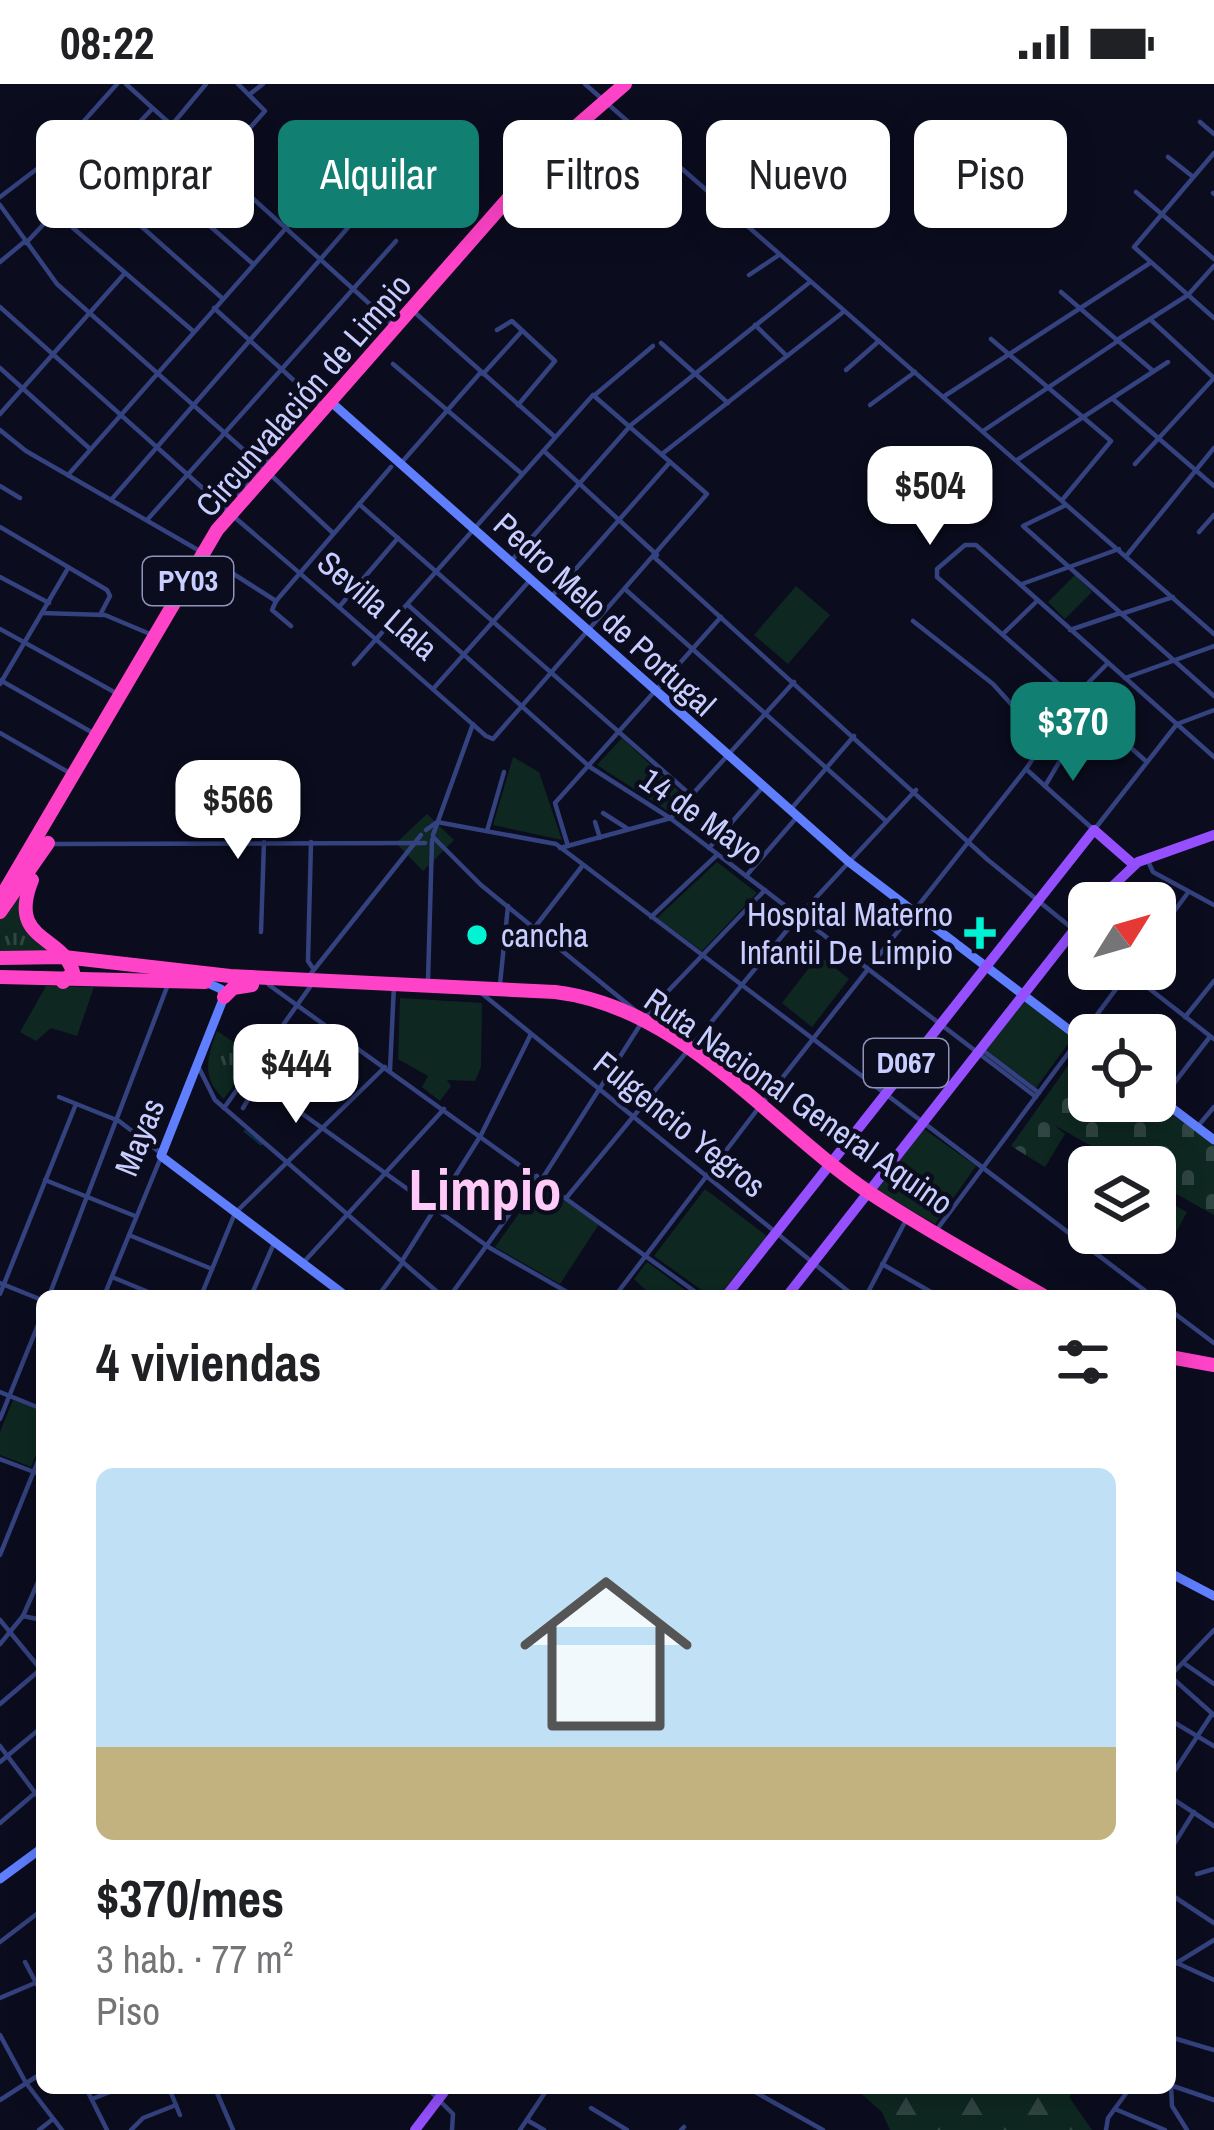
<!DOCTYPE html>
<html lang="es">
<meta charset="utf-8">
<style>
body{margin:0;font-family:"Archivo Narrow",sans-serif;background:#f6f6f6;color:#202124;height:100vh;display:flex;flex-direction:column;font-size:45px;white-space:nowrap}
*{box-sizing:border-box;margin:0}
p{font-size:39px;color:#757577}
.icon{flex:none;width:66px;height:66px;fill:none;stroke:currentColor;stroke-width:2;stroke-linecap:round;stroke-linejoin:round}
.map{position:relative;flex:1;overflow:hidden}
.sheet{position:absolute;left:36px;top:1206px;width:1140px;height:804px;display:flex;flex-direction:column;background:#fff;border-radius:18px;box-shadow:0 6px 30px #0003}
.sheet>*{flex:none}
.banner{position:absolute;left:36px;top:36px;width:1143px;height:108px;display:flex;gap:24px}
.needle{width:78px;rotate:53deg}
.tools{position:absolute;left:1068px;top:798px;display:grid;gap:24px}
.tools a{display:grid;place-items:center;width:108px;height:108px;border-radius:18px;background:#fff;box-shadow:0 6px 30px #0003;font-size:60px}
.price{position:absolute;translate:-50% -102px;padding:0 27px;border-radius:24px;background:#fff;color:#222;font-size:39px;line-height:78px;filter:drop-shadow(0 3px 6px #0008)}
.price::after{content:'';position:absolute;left:50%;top:72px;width:36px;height:27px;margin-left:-18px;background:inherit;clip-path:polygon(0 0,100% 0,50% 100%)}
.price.on{background:#127f73;color:#fff}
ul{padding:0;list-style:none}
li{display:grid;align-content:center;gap:24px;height:636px;padding:0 60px}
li+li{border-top:3px solid #e0e0e0}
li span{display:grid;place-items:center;height:372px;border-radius:18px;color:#555}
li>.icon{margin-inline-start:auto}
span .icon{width:216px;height:216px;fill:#fffc;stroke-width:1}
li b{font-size:51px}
h2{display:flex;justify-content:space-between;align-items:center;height:144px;padding:0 60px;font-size:51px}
.tag{padding:0 42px;border-radius:18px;background:#fff;box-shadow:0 6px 30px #0003;font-size:42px;line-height:108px}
.tag.on{background:#127f73;color:#fff}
.status{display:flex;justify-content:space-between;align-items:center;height:84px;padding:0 60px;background:#fff;direction:ltr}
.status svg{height:33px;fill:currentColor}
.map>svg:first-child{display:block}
.grass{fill:url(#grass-tufts)}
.forest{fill:url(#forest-firs)}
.cemetery{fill:url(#cemetery-stones)}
.park{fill:#0e2821}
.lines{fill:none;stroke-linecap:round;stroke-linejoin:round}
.stream{stroke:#092a3f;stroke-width:3}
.street{stroke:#34427f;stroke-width:4.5}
.secondary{stroke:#5f7fff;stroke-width:9}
.primary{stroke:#954fff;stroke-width:10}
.highway{stroke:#ff43c8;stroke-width:14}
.poi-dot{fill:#00f3d3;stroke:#0b0c1e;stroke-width:4.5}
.labels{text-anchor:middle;stroke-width:9;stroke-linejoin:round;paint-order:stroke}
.shield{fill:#0b0c1e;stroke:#8f94bc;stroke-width:3}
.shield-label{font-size:30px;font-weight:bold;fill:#c8ceff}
.street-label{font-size:33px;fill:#c8ceff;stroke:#0b0c1e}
.poi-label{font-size:33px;fill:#c8ceff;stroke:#0b0c1e;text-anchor:end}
.town-label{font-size:57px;font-weight:bold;fill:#ffcaf8;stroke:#0b0c1e}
</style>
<div class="status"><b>08:22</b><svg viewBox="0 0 49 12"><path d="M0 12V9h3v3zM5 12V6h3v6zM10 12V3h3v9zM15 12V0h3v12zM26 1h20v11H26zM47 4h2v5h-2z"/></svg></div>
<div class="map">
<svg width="1214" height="2046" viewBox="0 0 1214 2046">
<defs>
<pattern id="grass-tufts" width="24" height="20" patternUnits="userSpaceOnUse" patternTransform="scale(3)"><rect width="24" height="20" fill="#0e2821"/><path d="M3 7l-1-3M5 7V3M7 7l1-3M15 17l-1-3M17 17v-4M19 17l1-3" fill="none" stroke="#304642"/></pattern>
<pattern id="forest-firs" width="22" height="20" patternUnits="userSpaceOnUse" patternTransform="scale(3)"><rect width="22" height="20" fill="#0e2821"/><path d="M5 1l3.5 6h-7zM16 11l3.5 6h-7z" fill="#304642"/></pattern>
<pattern id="cemetery-stones" width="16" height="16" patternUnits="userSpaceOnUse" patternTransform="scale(3)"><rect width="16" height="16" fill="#0e2821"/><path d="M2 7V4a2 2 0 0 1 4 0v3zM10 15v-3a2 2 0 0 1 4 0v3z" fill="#304642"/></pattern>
</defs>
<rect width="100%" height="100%" fill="#0b0c1e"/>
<!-- grass -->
<g class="grass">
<polygon points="22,810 51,867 0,871 0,832"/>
<path d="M217 947 254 972 224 1015C201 994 207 973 217 947Z"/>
</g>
<!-- forest -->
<polygon class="forest" points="1053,2004 1056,2009 1075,2004 1069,2013 1092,2046 890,2046 882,2028 856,2005"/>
<!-- cemetery -->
<polygon class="cemetery" points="1082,962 1089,967 1089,1017 1155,1017 1214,1061 1214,1131 1155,1098 1155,1083 1129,1083 1054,1041 1065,1050 1045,1083 1011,1062"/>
<!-- park -->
<g class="park">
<polygon points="1075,491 1092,508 1065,535 1048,518"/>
<polygon points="796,502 830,531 788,580 754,551"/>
<polygon points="622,654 684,712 668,727 597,681"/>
<polygon points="513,673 539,688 562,756 493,741"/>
<polygon points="427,730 454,756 423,787 396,759"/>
<polygon points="717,778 757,809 702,867 657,834"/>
<polygon points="819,871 849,895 812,943 782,919"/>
<polygon points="46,902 94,903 77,952 51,944 36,957 20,948"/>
<polygon points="400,914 482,919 481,983 475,997 447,996 451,1002 440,1017 422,1003 428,992 398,975"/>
<polygon points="1024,917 1073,953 1036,1004 986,966"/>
<polygon points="924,1045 976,1082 935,1140 876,1106"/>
<polygon points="540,1100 599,1140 560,1200 495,1163"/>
<polygon points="705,1105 767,1152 719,1212 710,1212 654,1172"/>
<polygon points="1155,1110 1187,1128 1167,1165 1139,1149 1155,1149"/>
<polygon points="647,1178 692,1211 652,1212 634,1195"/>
<polygon points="13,1316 42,1327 42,1355 31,1383 0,1371 0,1348"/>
</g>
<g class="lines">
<!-- stream -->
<polyline class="stream" points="245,1047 261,1060"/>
<!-- street -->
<g class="street">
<polyline points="126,0 393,241"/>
<polyline points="585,0 1214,550"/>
<polyline points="250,10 263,0"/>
<polyline points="1200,38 1214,50"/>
<polyline points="171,42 206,0"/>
<polyline points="121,64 252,179"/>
<polyline points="1214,69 1134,163 1214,234"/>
<polyline points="1168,73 1192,92"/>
<polyline points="216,82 265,27 238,0"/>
<polyline points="89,96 222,214"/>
<polyline points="1136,108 1214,175"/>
<polyline points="1213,109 1214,110"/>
<polyline points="0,113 50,75 117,0"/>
<polyline points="0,121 57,200 263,383"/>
<polyline points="73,144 193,247"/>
<polyline points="26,159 152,25"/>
<polyline points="0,178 24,158"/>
<polyline points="749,191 779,171"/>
<polyline points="1061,208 1152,286"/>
<polyline points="0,223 226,425"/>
<polyline points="214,224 321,321"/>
<polyline points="412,226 555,353"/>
<polyline points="1152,237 1214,294"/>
<polyline points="755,241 787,272"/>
<polyline points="497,246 512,237 555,277 518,321"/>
<polyline points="991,255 1111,357 1063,415"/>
<polyline points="1117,256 1188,211 1214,182"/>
<polyline points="661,259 728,319"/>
<polyline points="393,280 521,389"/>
<polyline points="0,284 89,364"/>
<polyline points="846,286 879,257"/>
<polyline points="483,290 522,247"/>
<polyline points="596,310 653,262"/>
<polyline points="943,313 1150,179"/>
<polyline points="1114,316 1214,402"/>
<polyline points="870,321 915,288"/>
<polyline points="0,330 125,189"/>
<polyline points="0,346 26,367 198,466"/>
<polyline points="983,347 1118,257"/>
<polyline points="544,367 657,471"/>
<polyline points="662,370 842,229"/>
<polyline points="1017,376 1168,278"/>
<polyline points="402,378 481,288"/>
<polyline points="1135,380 1214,294"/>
<polyline points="68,391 332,92"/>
<polyline points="272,392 333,449"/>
<polyline points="0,402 20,414"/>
<polyline points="239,411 271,374"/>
<polyline points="111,416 358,132 370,104 415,72"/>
<polyline points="359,420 693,713"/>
<polyline points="1066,421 1023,442 1214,612"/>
<path d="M233 432C318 504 402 578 486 652L493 655 707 410 593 311C513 401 434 490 354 580"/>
<polyline points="147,436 396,157"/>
<polyline points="0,443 107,506 110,512 100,531"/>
<polyline points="1199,448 1214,431"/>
<polyline points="1127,471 1214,364"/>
<polyline points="207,473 276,517"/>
<polyline points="654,473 988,776 1089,858"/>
<polyline points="513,475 631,341 810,198"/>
<polyline points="0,493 49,519"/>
<polyline points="1022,500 1119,465"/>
<polyline points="626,506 886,737"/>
<polyline points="552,512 670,378"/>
<polyline points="408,521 590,683 670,734 1036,1013"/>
<polyline points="339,523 398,454"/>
<polyline points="42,529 105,531 150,550"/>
<polyline points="1121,530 1173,513"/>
<polyline points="913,537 993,600 1022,632 1050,649"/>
<polyline points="291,542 272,526 276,517 391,383"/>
<polyline points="0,545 116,609"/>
<polyline points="1070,546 1120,529"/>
<polyline points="1003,550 1037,517"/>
<polyline points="1125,594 1214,562"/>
<polyline points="0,596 93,649"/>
<polyline points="0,600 67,486"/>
<polyline points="433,605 531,495"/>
<polyline points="0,649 68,688"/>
<polyline points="1147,678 937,493 937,485 965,461 976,461 1214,673"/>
<polyline points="1026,685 1094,746 1177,640 1214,626"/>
<polyline points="1045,702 1064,670"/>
<polyline points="791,725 854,652"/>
<polyline points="603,729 628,745"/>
<polyline points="595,738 600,754"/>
<polyline points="426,746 437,738 556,760 1152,1212"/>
<polyline points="487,747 504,688"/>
<polyline points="433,751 473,640"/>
<polyline points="433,753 481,801 641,931"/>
<polyline points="311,758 308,877 312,883"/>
<polyline points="53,760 425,759"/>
<polyline points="568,762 555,719 721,533"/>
<polyline points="560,764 671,734 794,598"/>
<polyline points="709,764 761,705"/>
<polyline points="1147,775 1153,788 1214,821"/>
<polyline points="746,792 797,733"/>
<polyline points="651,833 717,771"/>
<polyline points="535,843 583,781"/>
<polyline points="261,848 264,758"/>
<polyline points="1155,853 1187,810"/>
<polyline points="1124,885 1214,955"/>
<polyline points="309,892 421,751"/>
<polyline points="428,897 432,756"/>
<polyline points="500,900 508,822"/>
<polyline points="269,901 701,1212"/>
<polyline points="480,908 854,1212"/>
<polyline points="1185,933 1214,897"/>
<polyline points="981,965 1039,1009"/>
<polyline points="199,984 215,1016 442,1212"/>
<polyline points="390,986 394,901"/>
<polyline points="248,991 490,1164 574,1212"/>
<polyline points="59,1013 119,1037 162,1070"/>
<polyline points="1161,1016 1209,954"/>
<polyline points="764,1017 1026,685 1074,613 1108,579"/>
<polyline points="224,1024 310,903"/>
<polyline points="243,1024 258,999"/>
<polyline points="1198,1042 1214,1023"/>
<polyline points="542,1095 649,927 765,806"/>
<polyline points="45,1096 135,1132"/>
<polyline points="567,1113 797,834 916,706"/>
<polyline points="938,1144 1131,885"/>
<polyline points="129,1151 212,1185"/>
<polyline points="402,1177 481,1051 531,950"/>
<polyline points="302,1180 444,1025"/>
<polyline points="882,1180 938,1212"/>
<polyline points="112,1193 158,1212"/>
<polyline points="0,1199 42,1216"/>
<polyline points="0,1210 76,1020"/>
<polyline points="49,1212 167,903"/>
<polyline points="104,1212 161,1073"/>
<polyline points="201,1212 235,1129 385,983"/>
<polyline points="251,1212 275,1157"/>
<polyline points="378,1212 403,1178"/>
<polyline points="450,1212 537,1092"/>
<polyline points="615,1212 757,1026"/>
<polyline points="866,1212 905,1138"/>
<polyline points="1170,1226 1214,1259"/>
<polyline points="0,1308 42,1325"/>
<polyline points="0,1335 42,1231"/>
<polyline points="0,1375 42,1391"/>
<polyline points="0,1471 42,1367"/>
<polyline points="23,1532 42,1536"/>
<polyline points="0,1536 42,1587"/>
<polyline points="0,1560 23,1532 42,1489"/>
<polyline points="1185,1580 1214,1600"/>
<polyline points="1170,1592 1214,1546"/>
<polyline points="1170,1592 1214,1631"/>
<polyline points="0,1620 41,1585"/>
<polyline points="1170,1636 1214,1662"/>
<polyline points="0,1662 42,1718"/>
<polyline points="0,1678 42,1643"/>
<polyline points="1170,1694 1212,1630"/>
<polyline points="1170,1713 1214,1742"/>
<polyline points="0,1739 42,1703"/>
<polyline points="1174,1760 1194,1728"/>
<polyline points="1197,1790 1214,1785"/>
<polyline points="1170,1810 1214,1839"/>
<polyline points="0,1858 42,1826"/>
<polyline points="25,1878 42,1910"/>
<polyline points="1177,1879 1214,1896"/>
<polyline points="1170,1883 1214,1856"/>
<polyline points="0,1914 42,1896"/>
<polyline points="0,1951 26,1999 62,2046"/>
<polyline points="1170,1953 1214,1966"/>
<polyline points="1170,2001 1214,2016"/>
<polyline points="1171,2001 1172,2022 1187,2046"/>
<polyline points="86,2004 107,2046"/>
<polyline points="169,2004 180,2031"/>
<polyline points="215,2004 233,2046"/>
<polyline points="427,2004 453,2030 452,2046"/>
<polyline points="748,2004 823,2046"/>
<polyline points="92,2015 120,2004"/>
<polyline points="0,2016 42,1989"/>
<polyline points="591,2024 627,2046"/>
<polyline points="1115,2025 1165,2046"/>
<polyline points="527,2036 544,2046"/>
<polyline points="39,2046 53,2035"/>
<polyline points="131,2046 143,2034 176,2021"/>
<polyline points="520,2046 546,2007"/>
<polyline points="681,2046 684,2043"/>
<polyline points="1106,2046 1108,2034 1130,2004"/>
</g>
<!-- secondary -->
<g class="secondary">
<polyline points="331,318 849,778 1089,961"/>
<polyline points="205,898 221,905 224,913 161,1072 346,1212"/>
<polyline points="1155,1011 1214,1056"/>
<polyline points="1170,1489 1214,1512"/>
<polyline points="0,1795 42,1764"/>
</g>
<!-- primary -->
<g class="primary">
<polyline points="1095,819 1138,778 1214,751"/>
<polyline points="726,1212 1094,746 1134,781"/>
<polyline points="787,1212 1089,827"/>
<polyline points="415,2046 447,2004"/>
</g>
<!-- highway -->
<g class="highway">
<path d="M32 796C7 858 62 850 73 888L63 898"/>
<polyline points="0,815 217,446 557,59 625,0"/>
<polyline points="0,828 48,759"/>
<path d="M0 874 64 873 230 892 555 908C682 923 769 1041 870 1109 926 1146 986 1179 1044 1212"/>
<polyline points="0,893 205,898"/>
<polyline points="224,913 233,904 252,901"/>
<polyline points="1170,1273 1214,1281"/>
</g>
</g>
<!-- markers -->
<g class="poi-dot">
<path d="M974 831h12v12h12v12h-12v12h-12v-12h-12v-12h12z"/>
<circle cx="477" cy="851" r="12"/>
</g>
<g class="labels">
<!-- shield labels -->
<g class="shield">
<rect x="143" y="473" width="90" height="48" rx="9"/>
<rect x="864" y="955" width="84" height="48" rx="9"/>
</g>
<g class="shield-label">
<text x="188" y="507">PY03</text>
<text x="906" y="989">D067</text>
</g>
<!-- street labels -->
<g class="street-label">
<text transform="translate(303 311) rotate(-49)" y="12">Circunvalación de Limpio</text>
<text transform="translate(378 521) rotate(41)" y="12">Sevilla Llala</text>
<text transform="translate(605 530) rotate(42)" y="12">Pedro Melo de Portugal</text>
<text transform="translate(702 732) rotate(35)" y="12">14 de Mayo</text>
<text transform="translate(799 1017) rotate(35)" y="12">Ruta Nacional General Aquino</text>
<text transform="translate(680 1040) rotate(39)" y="12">Fulgencio Yegros</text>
<text transform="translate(139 1053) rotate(-68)" y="12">Mayas</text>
</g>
<!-- poi labels -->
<g class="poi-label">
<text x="953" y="842">Hospital Materno<tspan x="953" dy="38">Infantil De Limpio</tspan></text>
<text x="501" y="863" text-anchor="start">cancha</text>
</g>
<!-- town labels -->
<g class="town-label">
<text x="485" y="1126">Limpio</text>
</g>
</g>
</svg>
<div class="tools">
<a><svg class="needle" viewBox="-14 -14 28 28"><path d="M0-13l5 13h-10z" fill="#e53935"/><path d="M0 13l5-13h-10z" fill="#757577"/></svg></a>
<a><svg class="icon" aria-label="locate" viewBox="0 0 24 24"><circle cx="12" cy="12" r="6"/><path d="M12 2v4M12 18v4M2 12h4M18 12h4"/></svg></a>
<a><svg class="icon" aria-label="layers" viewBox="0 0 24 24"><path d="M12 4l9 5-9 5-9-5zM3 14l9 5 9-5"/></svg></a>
</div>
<b class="price" style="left:930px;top:464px">$504</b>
<b class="price on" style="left:1073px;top:700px">$370</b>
<b class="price" style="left:238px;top:778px">$566</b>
<b class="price" style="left:296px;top:1042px">$444</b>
<div class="banner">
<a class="tag">Comprar</a>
<a class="tag on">Alquilar</a>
<a class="tag">Filtros</a>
<a class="tag">Nuevo</a>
<a class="tag">Piso</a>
</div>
<section class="sheet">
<h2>4 viviendas<svg class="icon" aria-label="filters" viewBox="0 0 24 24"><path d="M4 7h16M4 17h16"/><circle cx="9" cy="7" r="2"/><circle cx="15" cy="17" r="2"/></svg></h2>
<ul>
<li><span style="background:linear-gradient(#bfe0f5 75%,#c2b280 0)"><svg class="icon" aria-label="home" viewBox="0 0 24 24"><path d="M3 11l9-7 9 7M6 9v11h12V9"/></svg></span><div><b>$370/mes</b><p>3 hab. · 77 m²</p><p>Piso</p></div></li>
</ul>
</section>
</div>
